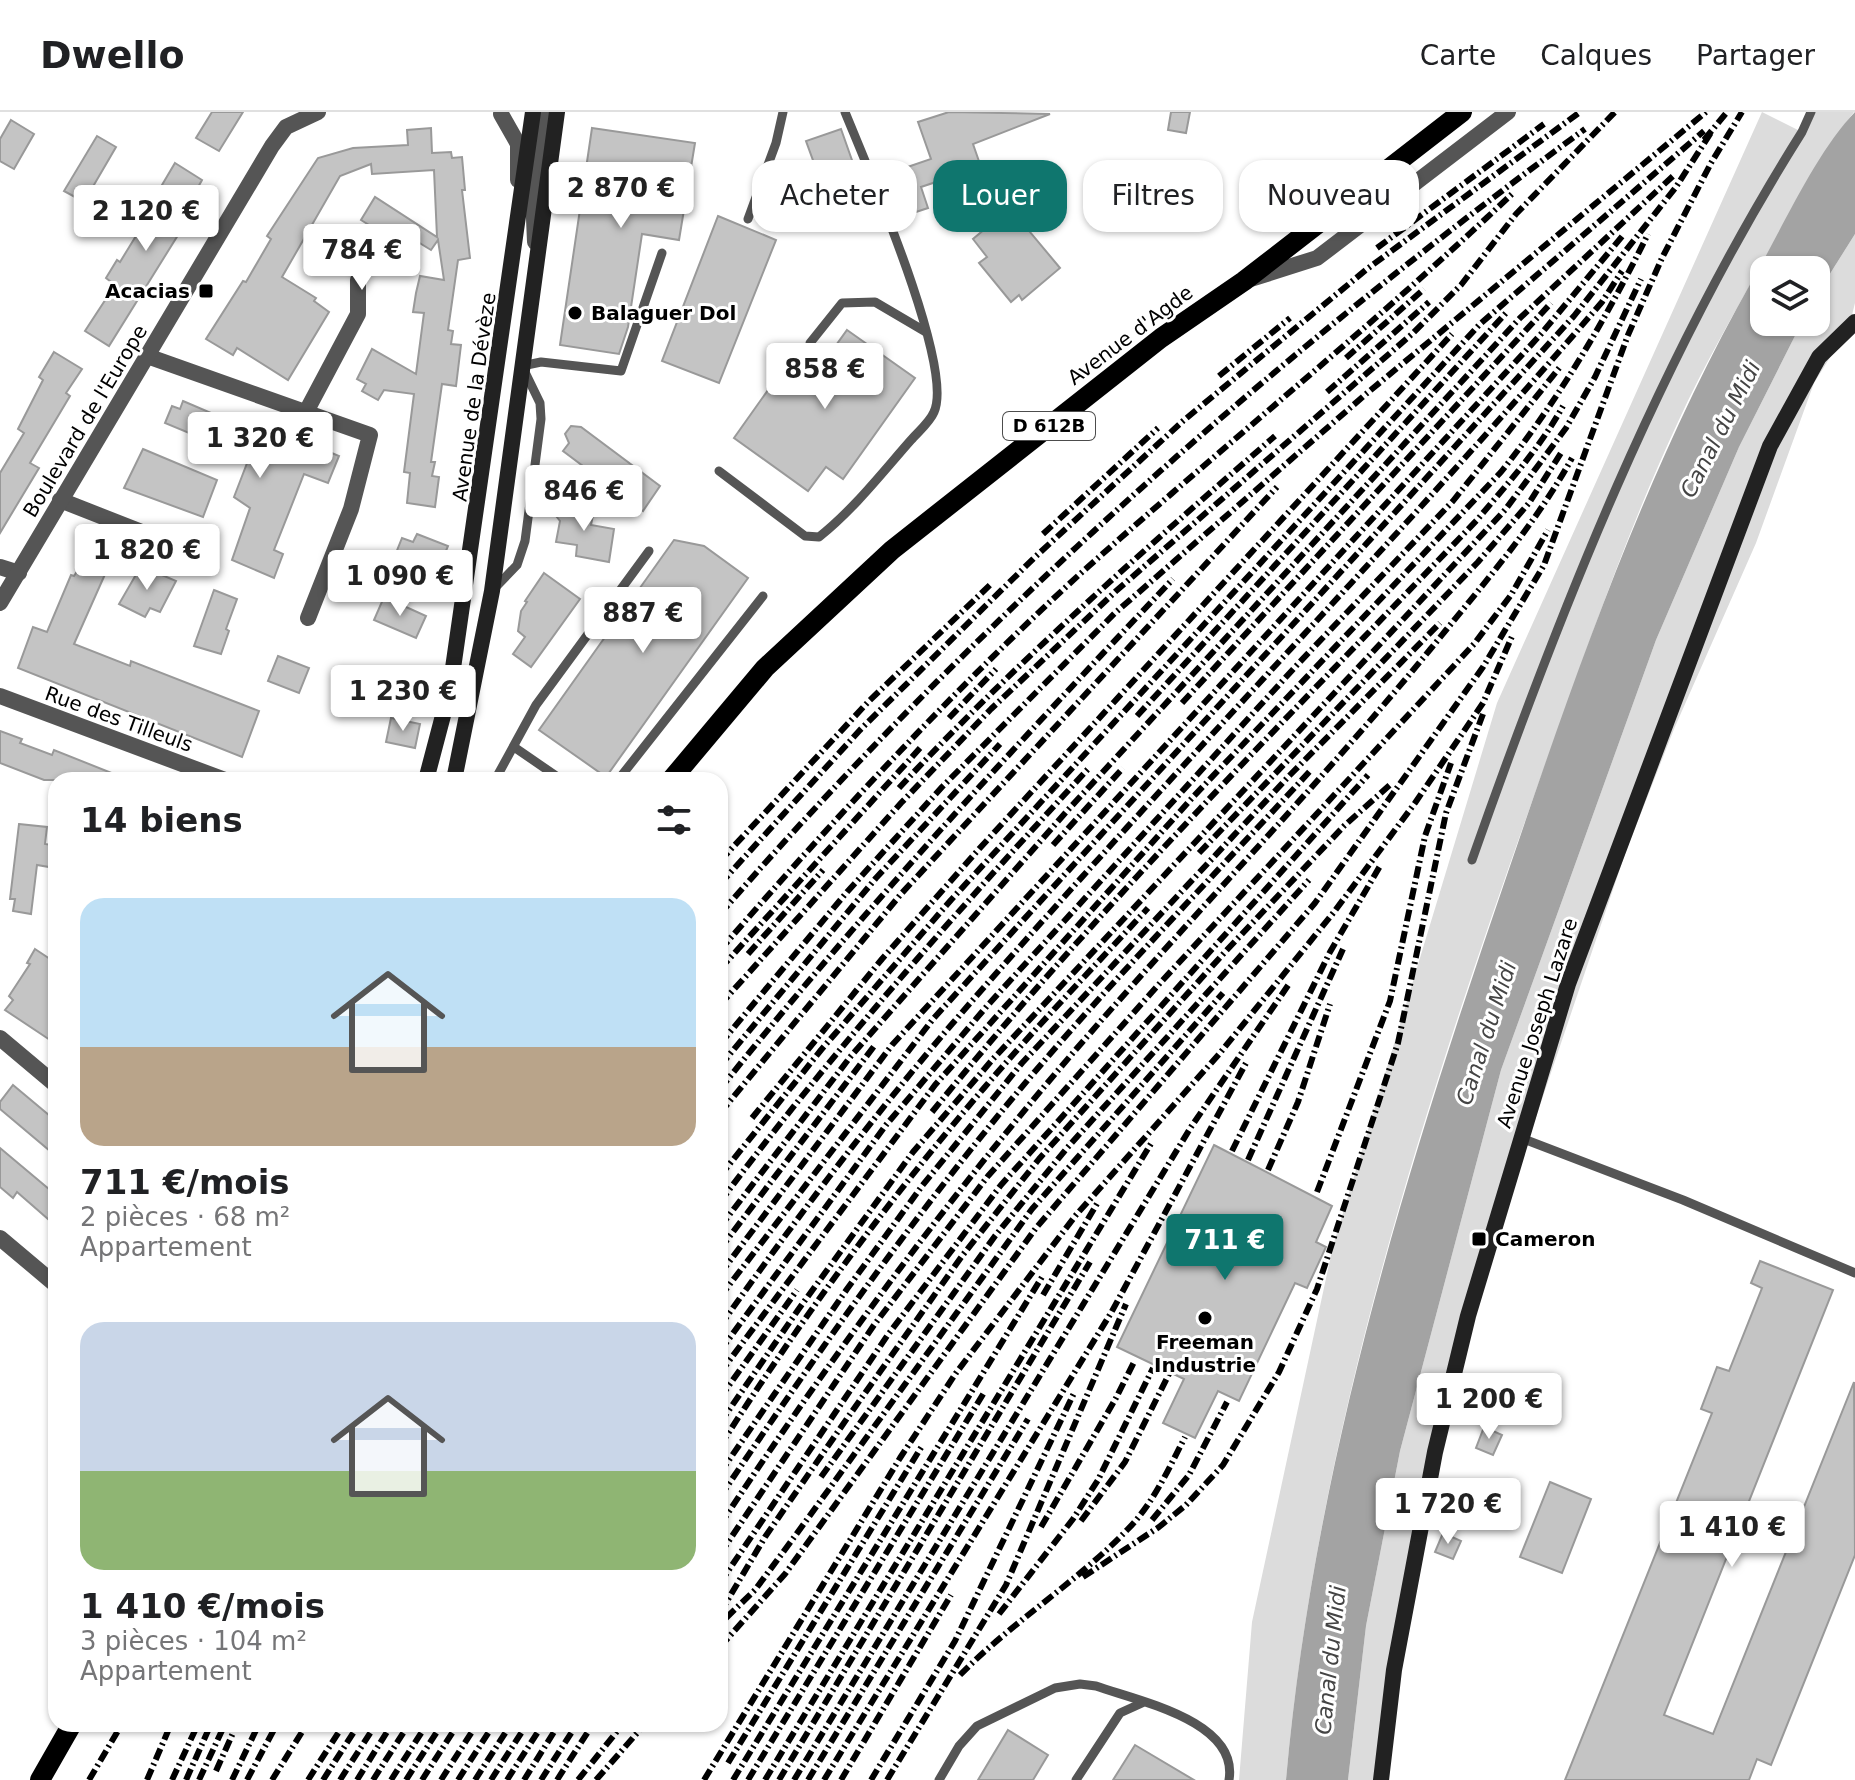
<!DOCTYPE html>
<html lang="fr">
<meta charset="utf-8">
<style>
body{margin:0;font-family:"DejaVu Sans",sans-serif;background:#f2f2f2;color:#202124;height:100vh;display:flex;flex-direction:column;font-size:30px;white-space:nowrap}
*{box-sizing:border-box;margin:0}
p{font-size:26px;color:#757577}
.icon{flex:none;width:44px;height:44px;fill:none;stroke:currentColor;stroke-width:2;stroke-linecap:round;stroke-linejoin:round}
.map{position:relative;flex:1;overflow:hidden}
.sheet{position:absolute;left:48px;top:660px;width:680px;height:960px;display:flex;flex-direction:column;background:#fff;border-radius:24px;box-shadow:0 2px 6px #0004}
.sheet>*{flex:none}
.guide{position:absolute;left:752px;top:48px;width:760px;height:72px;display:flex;gap:16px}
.controls{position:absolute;left:1750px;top:144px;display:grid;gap:16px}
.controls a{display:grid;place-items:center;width:80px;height:80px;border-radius:16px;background:#fff;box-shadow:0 2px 6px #0004;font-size:40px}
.price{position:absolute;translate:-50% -68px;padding:0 18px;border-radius:8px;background:#fff;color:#222;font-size:26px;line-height:52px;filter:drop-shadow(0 2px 4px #0008)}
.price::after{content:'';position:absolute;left:50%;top:48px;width:24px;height:18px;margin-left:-12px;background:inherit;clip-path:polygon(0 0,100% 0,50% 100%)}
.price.on{background:#0f766e;color:#fff}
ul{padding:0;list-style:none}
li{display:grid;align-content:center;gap:16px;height:424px;padding:0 32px}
li span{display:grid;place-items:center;height:248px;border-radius:24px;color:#555}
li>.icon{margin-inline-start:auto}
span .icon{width:144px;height:144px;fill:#fffc;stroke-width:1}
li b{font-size:34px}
h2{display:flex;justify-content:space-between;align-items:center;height:96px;padding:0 32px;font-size:34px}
.pill{padding:0 28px;border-radius:24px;background:#fff;box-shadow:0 2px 6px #0004;font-size:28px;line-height:72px}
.pill.on{background:#0f766e;color:#fff}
header{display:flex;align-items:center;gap:48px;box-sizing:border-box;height:112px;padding:0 40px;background:#fff;border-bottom:2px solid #e0e0e0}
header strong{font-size:38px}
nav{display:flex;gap:44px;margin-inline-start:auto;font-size:28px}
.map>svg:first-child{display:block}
.green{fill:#dcdcdc}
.water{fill:#a3a3a3}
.building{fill:#c4c4c4;stroke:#999;stroke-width:2}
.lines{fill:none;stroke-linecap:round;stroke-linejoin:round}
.service{stroke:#555;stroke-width:9}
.minor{stroke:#555;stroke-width:16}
.secondary{stroke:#222;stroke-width:16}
.primary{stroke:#000;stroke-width:20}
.rail{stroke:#000;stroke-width:6;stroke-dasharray:12 4 2 4;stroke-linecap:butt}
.poi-dot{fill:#000;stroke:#fff;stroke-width:3}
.labels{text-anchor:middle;stroke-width:6;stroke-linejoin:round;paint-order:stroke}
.shield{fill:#fff;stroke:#4c4c4c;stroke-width:2}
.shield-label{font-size:18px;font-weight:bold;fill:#000}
.poi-label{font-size:20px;font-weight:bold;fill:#000;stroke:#fff;text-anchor:start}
.street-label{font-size:20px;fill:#000;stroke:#fff}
.water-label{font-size:22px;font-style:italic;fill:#444;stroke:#fff}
</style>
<header>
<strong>Dwello</strong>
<nav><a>Carte</a><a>Calques</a><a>Partager</a></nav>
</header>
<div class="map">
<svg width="1855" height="1668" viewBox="0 0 1855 1668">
<rect width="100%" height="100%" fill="#fff"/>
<!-- green -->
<g class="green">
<path d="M1762 0 1802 20 1811 0H1854C1819 45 1793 95 1766 145 1735 199 1704 253 1678 310 1629 415 1591 525 1552 634 1431 969 1318 1312 1286 1668H1239L1252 1510 1333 1134 1497 591Z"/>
<polygon points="1855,122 1855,191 1849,215 1814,271 1756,431 1674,617 1625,742 1535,1008 1489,1120 1468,1204 1381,1668 1348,1668 1366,1514 1400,1339 1501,958 1656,528 1739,335 1802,210 1816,210 1816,184"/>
</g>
<!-- water -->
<path class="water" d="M1855 0V122L1816 184V158H1764V210H1802L1739 335 1656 528 1501 958 1400 1339 1366 1514 1348 1668H1286C1314 1353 1406 1057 1508 760 1577 557 1647 354 1753 167 1782 117 1816 40 1855 0Z"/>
<!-- building -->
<g class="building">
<polygon points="212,0 243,0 219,39 196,26"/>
<polygon points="949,0 1050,2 973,32 981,55 921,75 928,96 910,102 896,59 931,47 918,10"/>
<polygon points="1171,0 1190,0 1186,21 1168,18"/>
<polygon points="11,8 34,22 14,57 0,49 0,27"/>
<polygon points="431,16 432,41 451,40 452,46 462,45 465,78 462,78 470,146 458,148 448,218 453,219 451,232 461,233 456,274 442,272 431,350 435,350 432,364 439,365 435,395 407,391 410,361 404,360 414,282 384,278 378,288 362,279 366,272 357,267 372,237 416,262 424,201 413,200 416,181 420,164 444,168 438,128 431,138 395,116 390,126 361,108 375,85 437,125 434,58 372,62 371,52 340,64 282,165 316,186 314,189 329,200 288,268 237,236 233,243 206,227 243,169 246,170 271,127 267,124 318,46 353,36 408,33 407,18"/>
<polygon points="592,16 695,31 679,128 642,122 628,215 619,242 560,233"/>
<polygon points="841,17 872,105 838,117 806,29"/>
<polygon points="97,24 116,35 84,90 64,79"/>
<polygon points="175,51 202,68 187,95 193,99 109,234 85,219 115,173 106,166 117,148 120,150 163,80 159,78"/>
<polygon points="1010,96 1060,156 1022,188 1019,183 1011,190 979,151 987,145 973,127"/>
<polygon points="718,104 776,128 719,271 662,249"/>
<polygon points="847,218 915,266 843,367 826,355 808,379 734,326 797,237 821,254"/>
<polygon points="54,240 82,257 66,281 70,284 30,351 39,356 0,421 0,361 24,321 18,317 43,268 39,265"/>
<polygon points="183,289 295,337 299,327 339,344 328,371 304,362 274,438 283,442 274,466 232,448 250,396 234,385 249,346 202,323 201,326 165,311 172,294 180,297"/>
<polygon points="571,314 581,315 660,374 643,399 563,339 569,331 565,322"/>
<polygon points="143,337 217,368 203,405 124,376"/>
<polygon points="564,387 575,389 583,401 593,403 591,413 614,417 609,450 576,444 577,433 556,430 560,409 556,404 562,399"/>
<polygon points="417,422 448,434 438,458 430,455 427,464 392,451 402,426 413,430"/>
<polygon points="674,428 704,434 748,466 606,665 539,618"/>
<polygon points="88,434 114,442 74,532 130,554 131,549 259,599 242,645 18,556 33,515 47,520 71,463 74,464 81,453"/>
<polygon points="141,454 176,469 160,500 150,496 145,505 119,492"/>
<polygon points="544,461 580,487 531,555 513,542 525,525 518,519 521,499 527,490 525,489"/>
<polygon points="214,478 237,487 226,517 229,519 221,542 194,534"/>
<polygon points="384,485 426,504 416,526 374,508"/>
<polygon points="278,544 309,556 299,581 268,569"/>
<polygon points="391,606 420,612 415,636 386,630"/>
<polygon points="0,619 22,627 20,631 52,643 54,638 129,668 44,668 0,651"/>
<polygon points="19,712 47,715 45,732 52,733 49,755 37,753 31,802 13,799 15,787 10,787"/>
<polygon points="35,837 56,851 56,932 5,898 13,888 9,884 30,852 27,851"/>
<polygon points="13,973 56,1009 56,1044 0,997 0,990"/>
<polygon points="1214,1033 1332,1094 1316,1130 1326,1135 1307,1176 1295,1171 1239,1289 1218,1279 1195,1326 1163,1311 1184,1267 1117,1235"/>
<polygon points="0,1036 56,1083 56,1114 17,1080 13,1086 0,1075"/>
<polygon points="1760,1149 1833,1178 1664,1603 1713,1622 1854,1270 1855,1443 1771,1653 1757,1647 1749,1668 1565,1668 1712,1301 1701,1297 1717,1255 1729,1259 1762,1176 1751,1171"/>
<polygon points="1484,1315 1502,1323 1493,1343 1476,1336"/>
<polygon points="1550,1370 1591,1387 1562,1461 1520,1445"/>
<polygon points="1443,1421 1461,1429 1453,1447 1435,1440"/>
<polygon points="1008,1618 1048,1643 1033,1668 978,1668"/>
<polygon points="1135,1633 1194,1668 1113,1668"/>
</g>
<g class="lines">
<!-- service -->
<g class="service">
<polyline points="748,107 776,31 783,0"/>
<polyline points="810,231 842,191 875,190 926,220"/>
<path d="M719 359 805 424 819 425C854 397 881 362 911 328 918 320 930 310 934 300 955 255 866 52 845 0"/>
<polyline points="493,478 517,453 525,429 541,307 540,291 522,254 541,250 621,259 662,141"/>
<polyline points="514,635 562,668"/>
<polyline points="495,668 536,593 649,439"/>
<polyline points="618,668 763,484"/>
<path d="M1472 748C1560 498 1660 245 1802 20L1811 0"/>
<polyline points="1521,1026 1683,1088 1855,1161"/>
<path d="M939 1668 959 1634 977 1614 1055 1576 1080 1572 1096 1574C1138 1589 1239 1609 1229 1668"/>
<polyline points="1076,1668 1120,1601 1142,1591"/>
</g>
<!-- minor -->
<g class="minor">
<polyline points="501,2 518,32 518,68"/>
<polyline points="535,130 533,83 544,0"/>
<polyline points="1251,167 1317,146 1508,0"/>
<polyline points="147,244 370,323 351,397 308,506"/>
<polyline points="306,300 358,202 358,168"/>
<polyline points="60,388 195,441"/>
<polyline points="0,455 19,461"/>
<polyline points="0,491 272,34 286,15 318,0"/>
<polyline points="0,584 225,668"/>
<polyline points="0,926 56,973"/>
<polyline points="0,1126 56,1173"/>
</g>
<!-- secondary -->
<g class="secondary">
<polyline points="426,668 450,577 533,0"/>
<polyline points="454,668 492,479 557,0"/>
<polyline points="1381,1668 1394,1558 1435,1340 1468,1204 1568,872 1770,334 1819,245 1855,210"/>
</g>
<!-- primary -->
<g class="primary">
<polyline points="671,668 765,556 892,438 1161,226 1244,169 1462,0"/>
<polyline points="40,1668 72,1612"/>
</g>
<!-- rail -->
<g class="rail">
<polyline points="1704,28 1727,0"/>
<polyline points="1377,136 1544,12"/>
<polyline points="1346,246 1424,177"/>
<polyline points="1219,264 1290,206"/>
<polyline points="1327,280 1429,190"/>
<polyline points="1043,422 1158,316"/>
<polyline points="1182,591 1551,191"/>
<polyline points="1137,604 1507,200"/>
<polyline points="949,606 996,557"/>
<path d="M899 676C1016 550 1145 437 1275 324"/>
<polyline points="1053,733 1123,656"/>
<polyline points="1199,741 1478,450 1529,391 1561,341"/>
<polyline points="720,749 869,589 991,472"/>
<polyline points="720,772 860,618 1034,446 1183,309 1367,157 1580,0"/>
<path d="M720 802C977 507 1270 248 1585 17"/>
<path d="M720 838C834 707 952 579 1080 462 1223 334 1373 214 1512 82"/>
<polyline points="748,842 823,758"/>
<polyline points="720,857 921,635"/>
<polyline points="720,893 901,691 991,597 1116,479 1412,222 1461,173 1516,102 1615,0"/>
<polyline points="720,932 847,780 942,675 1115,501 1366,282 1706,0"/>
<polyline points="720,954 876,766 1000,632"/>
<path d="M720 977C862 799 1016 633 1173 467"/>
<path d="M932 1000C1101 792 1292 601 1477 408 1508 371 1540 336 1563 294"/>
<polyline points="720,1001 901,782 1277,375"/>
<polyline points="752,1006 882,847 979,737 1452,222"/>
<polyline points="1232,1039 1330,840 1380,754"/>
<polyline points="1248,1048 1343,837"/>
<polyline points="1268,1058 1298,990 1330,892"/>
<polyline points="720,1064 821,938 951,788 1480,212 1704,19"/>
<polyline points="1317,1080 1390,889 1425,724 1451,651"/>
<path d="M720 1090C833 938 960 796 1088 657"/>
<polyline points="720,1115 851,944 1067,699 1520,206 1673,64"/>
<polyline points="720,1137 875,933"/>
<polyline points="720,1162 892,933 1541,222 1624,122"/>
<polyline points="1043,1183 1098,1090"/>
<polyline points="720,1185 933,907 1574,204 1676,75 1712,19"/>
<path d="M720 1214C793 1111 870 1008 952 912 1164 667 1391 436 1602 190L1622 159"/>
<polyline points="720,1239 886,1013 987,894 1296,554 1453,389 1560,255"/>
<path d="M720 1261 935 973 1193 685 1501 360C1560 286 1606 207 1648 122"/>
<polyline points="720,1286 797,1178"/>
<polyline points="720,1311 798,1198 913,1040 993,947 1505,398 1566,316 1595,265 1641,167"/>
<path d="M720 1334C799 1210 888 1088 984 976 1036 915 1093 856 1148 796"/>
<polyline points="720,1361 847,1177 922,1074 1022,951 1290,663 1440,511"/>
<polyline points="821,1365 995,1124 1067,1036 1309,768"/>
<path d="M720 1385C810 1251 903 1119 1006 994 1102 878 1209 769 1311 658"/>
<polyline points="1152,1408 1189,1363 1227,1290"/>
<polyline points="1081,1409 1125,1350 1169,1262"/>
<path d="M720 1413C840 1231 969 1057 1114 894 1225 769 1341 648 1446 518 1491 463 1538 408 1572 346"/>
<polyline points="1041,1415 1116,1286 1135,1248"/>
<polyline points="720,1442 874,1213 988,1064 1161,870 1474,532 1511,483 1548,418"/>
<polyline points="1083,1465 1159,1415 1186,1393 1223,1353 1279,1260 1317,1177 1398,931 1446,701 1483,602"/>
<polyline points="720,1471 887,1224 1001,1073 1368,663"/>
<polyline points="720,1501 765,1425 848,1305 962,1144 1039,1047 1224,841 1344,714 1392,671"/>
<polyline points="999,1502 1073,1407 1098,1368 1153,1256"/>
<polyline points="726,1506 755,1478 795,1424 1032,1097 1223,881"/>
<polyline points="720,1535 785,1462 1036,1116 1315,791 1483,555 1544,453 1628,223 1662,146 1711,51 1742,0"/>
<path d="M960 1563C1012 1510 1077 1470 1127 1418 1153 1392 1168 1358 1185 1325"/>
<polyline points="728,1651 922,1334"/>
<polyline points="216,1659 237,1612"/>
<polyline points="89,1668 122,1612"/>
<polyline points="147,1668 171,1612"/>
<polyline points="172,1668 198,1612"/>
<polyline points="186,1668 211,1612"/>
<polyline points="199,1668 225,1612"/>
<polyline points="232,1668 259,1612"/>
<polyline points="247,1668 277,1612"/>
<polyline points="272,1668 307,1612"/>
<polyline points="308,1668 344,1612"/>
<polyline points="323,1668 359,1612"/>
<polyline points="340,1668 376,1612"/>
<polyline points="357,1668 392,1612"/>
<polyline points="373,1668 409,1612"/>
<polyline points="391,1668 427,1612"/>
<polyline points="406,1668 442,1612"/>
<polyline points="422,1668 458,1612"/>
<polyline points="441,1668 477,1612"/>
<polyline points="458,1668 494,1612"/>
<polyline points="475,1668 511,1612"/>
<polyline points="491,1668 527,1612"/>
<polyline points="507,1668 543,1612"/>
<polyline points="524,1668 559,1612"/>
<polyline points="541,1668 577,1612"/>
<polyline points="557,1668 593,1612"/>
<polyline points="578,1668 623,1612"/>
<polyline points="596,1668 645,1612"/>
<polyline points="704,1668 900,1346 956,1261 1076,1103 1220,941 1334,800 1415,691 1483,591 1513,522"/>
<polyline points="733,1668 1042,1165"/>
<polyline points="748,1668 985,1279"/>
<polyline points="765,1668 1152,1030"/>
<polyline points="779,1668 1090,1150"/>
<polyline points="794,1668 1191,1015 1289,872"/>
<polyline points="808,1668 1028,1307"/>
<polyline points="824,1668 1111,1201 1246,951"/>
<polyline points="841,1668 951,1483"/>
<polyline points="871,1668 955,1529 1075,1279"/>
<polyline points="887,1668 1006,1473 1126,1192"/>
</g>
</g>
<!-- markers -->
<g class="poi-dot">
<rect x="198" y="171" width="16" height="16" rx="4"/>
<circle cx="575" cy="201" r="8"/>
<rect x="1471" y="1119" width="16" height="16" rx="4"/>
<circle cx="1205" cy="1206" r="8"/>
</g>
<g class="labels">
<!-- shield labels -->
<rect class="shield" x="1003" y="300" width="92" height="28" rx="6"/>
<g class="shield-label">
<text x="1049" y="320">D 612B</text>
</g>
<!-- poi labels -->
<g class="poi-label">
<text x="190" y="186" text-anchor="end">Acacias</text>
<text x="591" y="208">Balaguer Dol</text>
<text x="1495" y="1134">Cameron</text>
<text x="1205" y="1237" text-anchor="middle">Freeman<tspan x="1205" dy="23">Industrie</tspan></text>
</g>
<!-- street labels -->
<g class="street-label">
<text transform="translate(1130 223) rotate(-37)" y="7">Avenue d'Agde</text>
<text transform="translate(474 285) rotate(-82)" y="7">Avenue de la Dévèze</text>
<text transform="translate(85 309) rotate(-59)" y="7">Boulevard de l'Europe</text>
<text transform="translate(119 607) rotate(20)" y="7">Rue des Tilleuls</text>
<text transform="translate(1537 911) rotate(-72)" y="7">Avenue Joseph Lazare</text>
</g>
<!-- water labels -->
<g class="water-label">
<text transform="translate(1720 317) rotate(-63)" y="8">Canal du Midi</text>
<text transform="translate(1486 921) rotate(-72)" y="8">Canal du Midi</text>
<text transform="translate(1330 1548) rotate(-84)" y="8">Canal du Midi</text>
</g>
</g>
</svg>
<div class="controls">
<a><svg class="icon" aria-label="layers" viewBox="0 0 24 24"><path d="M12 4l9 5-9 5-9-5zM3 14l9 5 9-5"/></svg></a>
</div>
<b class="price" style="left:621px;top:118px">2 870 €</b>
<b class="price" style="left:146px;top:141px">2 120 €</b>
<b class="price" style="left:362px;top:180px">784 €</b>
<b class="price" style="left:825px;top:299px">858 €</b>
<b class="price" style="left:260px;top:368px">1 320 €</b>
<b class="price" style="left:584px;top:421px">846 €</b>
<b class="price" style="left:147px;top:480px">1 820 €</b>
<b class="price" style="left:400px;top:506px">1 090 €</b>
<b class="price" style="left:643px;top:543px">887 €</b>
<b class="price" style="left:403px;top:621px">1 230 €</b>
<b class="price on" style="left:1225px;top:1170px">711 €</b>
<b class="price" style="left:1489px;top:1329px">1 200 €</b>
<b class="price" style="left:1448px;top:1434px">1 720 €</b>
<b class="price" style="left:1732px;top:1457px">1 410 €</b>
<div class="guide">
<a class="pill">Acheter</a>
<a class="pill on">Louer</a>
<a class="pill">Filtres</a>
<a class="pill">Nouveau</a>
</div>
<section class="sheet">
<h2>14 biens<svg class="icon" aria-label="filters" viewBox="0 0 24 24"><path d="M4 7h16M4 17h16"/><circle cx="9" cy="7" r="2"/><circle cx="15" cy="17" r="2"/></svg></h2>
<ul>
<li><span style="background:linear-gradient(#bfe0f5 60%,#b9a48a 0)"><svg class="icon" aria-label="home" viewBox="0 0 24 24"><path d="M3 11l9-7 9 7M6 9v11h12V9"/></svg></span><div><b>711 €/mois</b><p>2 pièces · 68 m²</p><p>Appartement</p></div></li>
<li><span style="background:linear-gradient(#c9d6e8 60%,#8fb573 0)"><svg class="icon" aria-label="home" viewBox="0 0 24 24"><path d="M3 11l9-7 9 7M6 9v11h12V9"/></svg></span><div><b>1 410 €/mois</b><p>3 pièces · 104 m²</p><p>Appartement</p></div></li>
</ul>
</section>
</div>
